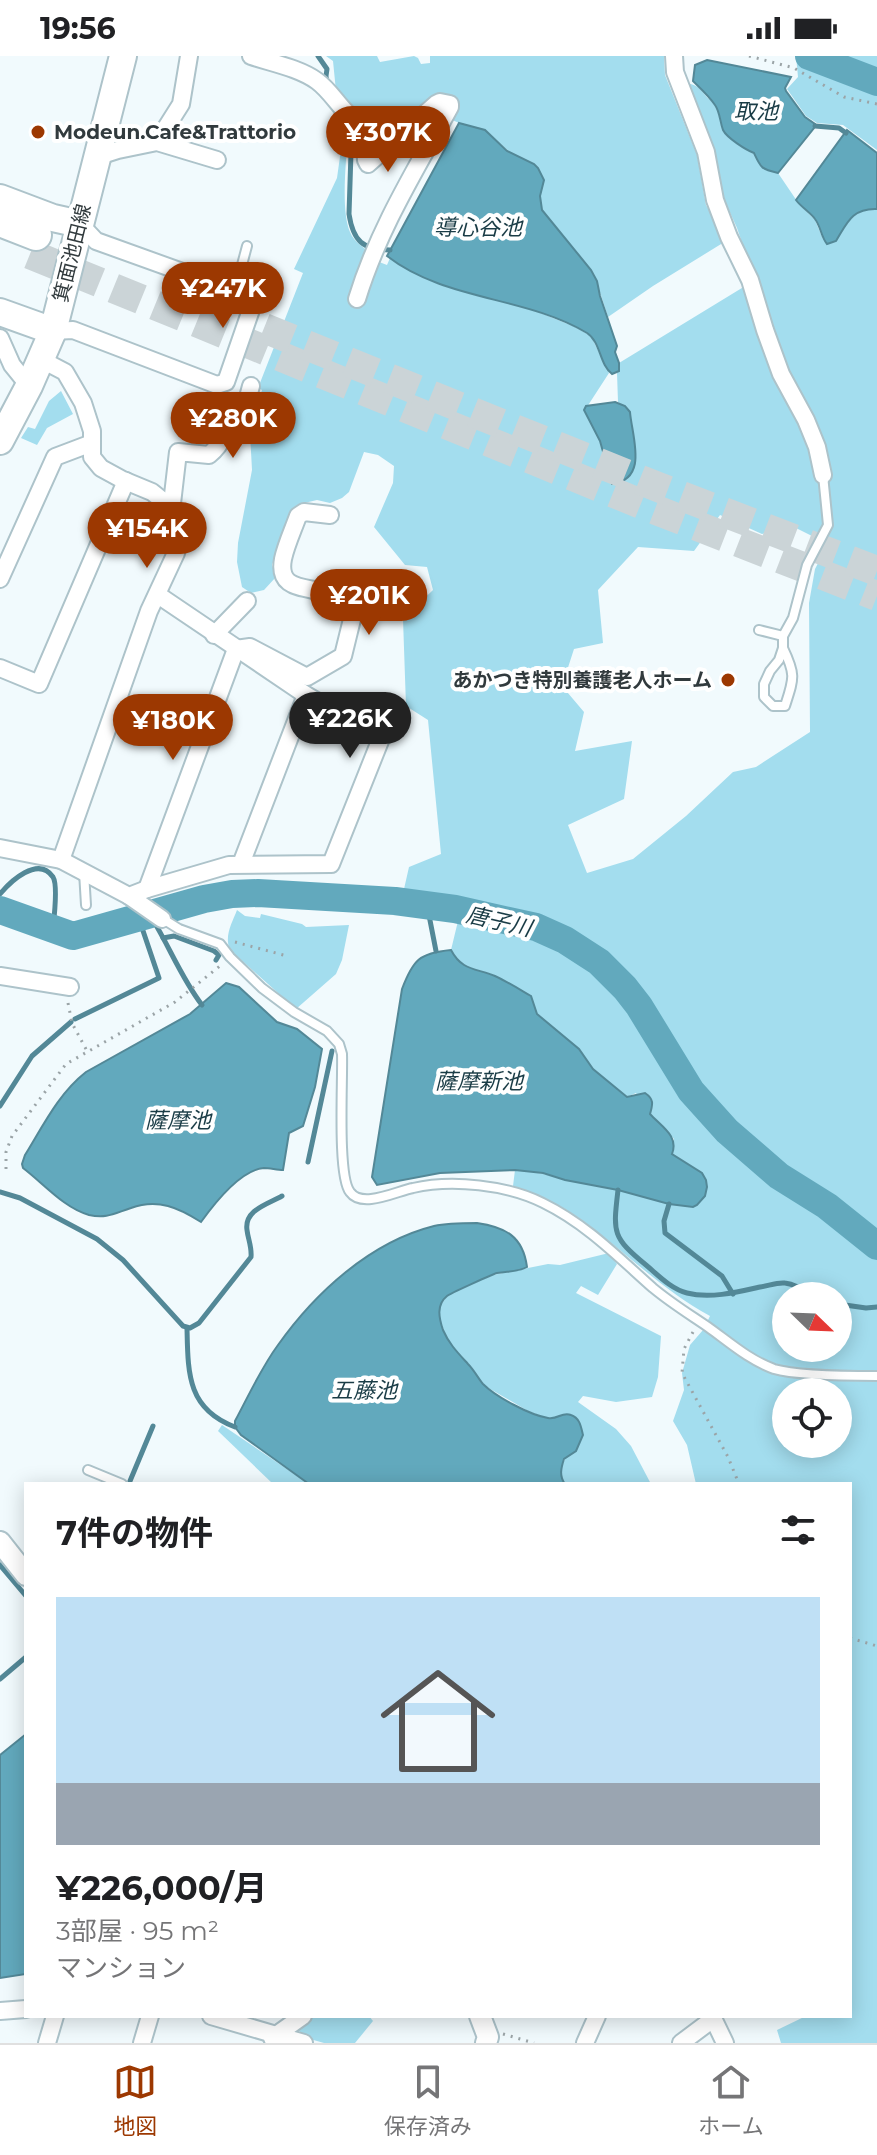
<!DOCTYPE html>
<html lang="ja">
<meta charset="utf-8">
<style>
body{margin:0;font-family:Montserrat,"Noto Sans JP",sans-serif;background:#f6f6f6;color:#202124;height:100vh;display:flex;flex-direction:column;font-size:30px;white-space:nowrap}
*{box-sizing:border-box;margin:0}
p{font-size:26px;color:#757577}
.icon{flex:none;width:44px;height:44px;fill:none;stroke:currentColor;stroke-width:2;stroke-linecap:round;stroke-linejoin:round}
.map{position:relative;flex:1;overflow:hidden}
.panel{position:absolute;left:24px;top:1426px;width:828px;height:536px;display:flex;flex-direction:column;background:#fff;border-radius:0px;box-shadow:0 4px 20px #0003}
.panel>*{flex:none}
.needle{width:52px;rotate:113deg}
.buttons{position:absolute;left:772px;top:1226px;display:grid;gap:16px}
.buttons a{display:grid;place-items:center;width:80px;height:80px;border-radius:50%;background:#fff;box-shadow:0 4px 20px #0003;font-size:40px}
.price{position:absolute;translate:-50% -68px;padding:0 18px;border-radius:28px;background:#9c3801;color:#fff;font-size:26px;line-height:52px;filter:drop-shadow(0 2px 4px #0008)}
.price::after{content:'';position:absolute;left:50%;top:48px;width:24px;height:18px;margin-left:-12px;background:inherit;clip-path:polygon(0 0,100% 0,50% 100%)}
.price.active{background:#222;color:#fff}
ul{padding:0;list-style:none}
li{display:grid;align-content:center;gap:16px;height:424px;padding:0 32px}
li+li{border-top:2px solid #e0e0e0}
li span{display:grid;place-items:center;height:248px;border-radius:0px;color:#555}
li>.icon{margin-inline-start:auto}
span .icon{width:144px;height:144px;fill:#fffc;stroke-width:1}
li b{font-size:34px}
h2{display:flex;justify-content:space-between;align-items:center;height:96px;padding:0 32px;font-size:34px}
.status{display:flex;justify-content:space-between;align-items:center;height:56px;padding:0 40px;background:#fff;direction:ltr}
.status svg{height:22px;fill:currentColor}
.menu{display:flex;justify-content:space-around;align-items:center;height:112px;border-top:2px solid #e0e0e0;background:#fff;font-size:22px;color:#757577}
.menu a{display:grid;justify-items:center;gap:4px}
.menu .active{color:#9c3801}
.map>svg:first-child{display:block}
.green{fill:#a3ddee;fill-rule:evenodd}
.water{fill:#62a9bd;stroke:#538897;stroke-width:2}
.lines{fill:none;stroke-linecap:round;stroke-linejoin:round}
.stream{stroke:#538897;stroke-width:5}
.river{stroke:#62a9bd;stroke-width:28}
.motorway-tunnel{stroke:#cbd4d7;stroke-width:30;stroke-dasharray:30 15;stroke-linecap:butt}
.service-casing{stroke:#adc3ca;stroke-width:12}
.minor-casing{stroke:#adc3ca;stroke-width:20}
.tertiary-casing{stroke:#adc3ca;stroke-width:24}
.primary-casing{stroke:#adc3ca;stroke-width:30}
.trunk-casing{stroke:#adc3ca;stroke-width:30}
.motorway-casing{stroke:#adc3ca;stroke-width:34}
.path{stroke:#9ba4a7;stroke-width:3;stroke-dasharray:2 6;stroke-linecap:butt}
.service{stroke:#fff;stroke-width:8}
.minor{stroke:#fff;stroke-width:16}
.tertiary{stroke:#fff;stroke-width:20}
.primary{stroke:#fff;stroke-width:26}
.trunk{stroke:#fff;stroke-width:26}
.motorway{stroke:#fff;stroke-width:30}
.poi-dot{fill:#9c3801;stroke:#fff;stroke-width:3}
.labels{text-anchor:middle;stroke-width:8;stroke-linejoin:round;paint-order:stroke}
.poi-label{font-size:20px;font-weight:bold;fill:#313a3d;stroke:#fff;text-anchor:start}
.street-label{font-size:20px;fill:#313a3d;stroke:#fff}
.water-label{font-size:22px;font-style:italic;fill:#1a3c46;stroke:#fff}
</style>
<div class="status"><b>19:56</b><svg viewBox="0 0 49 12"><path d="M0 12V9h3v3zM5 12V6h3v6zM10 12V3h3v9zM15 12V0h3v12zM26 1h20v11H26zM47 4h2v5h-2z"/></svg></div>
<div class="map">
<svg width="877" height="1987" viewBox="0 0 877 1987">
<rect width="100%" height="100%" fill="#f1fafd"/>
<!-- green -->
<g class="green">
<polygon points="326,0 377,0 380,6 414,0 418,2 421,8 430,7 430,0 664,0 665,19 697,99 706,149 726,185 653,230 608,261 594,218 542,154 540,140 544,124 534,108 513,99 485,74 459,67 448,62 451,45 369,104 365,65 336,35 333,5"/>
<polygon points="796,0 877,0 877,94 843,69 817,67 806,60 787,33 798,21"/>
<path d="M684 27C696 28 699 31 705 39 708 43 712 45 715 49 720 56 720 66 724 74 728 83 745 94 754 97 761 112 761 112 778 117L799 148 815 164 823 183 836 185C846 168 854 152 877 153V1987H781L777 1974 806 1960H850V1428H696L687 1389 673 1365 684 1334 682 1317 690 1289 703 1274 710 1260C658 1232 618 1188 570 1156 552 1145 533 1137 513 1130L515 1114 529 1115 618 1134 669 1148 692 1151 702 1117 672 1098 674 1083 649 1058 636 1037 627 1041 593 1013 579 993 537 958 530 940 491 918 467 911 457 905 451 894 458 865 408 854 404 833 409 811 441 798 428 664 406 650 403 563 433 534 427 511 405 509 374 471 393 427 394 410 378 399 364 396 349 436 342 442 330 447 317 444 300 448 291 456 272 509 276 521 264 534 251 537 242 531 237 506 238 487 252 414 250 377 262 334 258 332 303 217 294 213 337 122 344 72 348 74C347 100 340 153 350 176 355 189 369 192 374 204L387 209 390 202 398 208 474 239 523 250 573 270 591 280 609 317 585 354 600 385 609 421 636 393C632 377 634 354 618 346L617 317 619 315V307L755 224 737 172 723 141 712 97ZM720 459 762 478 794 471 828 488 815 513 809 547 810 676 756 711 733 716 686 760 633 803 587 817 568 769 624 743 632 685 575 695 584 656 562 630 574 593 603 587 598 534 638 491 694 495ZM786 1240H838V1292H786ZM786 1336H838V1388H786Z"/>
<polygon points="61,335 73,358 47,372 37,389 21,382 28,371 35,373 49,345"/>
<path d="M237 854 245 860 260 862 261 858 302 868 306 871 349 869 342 904 336 918 296 953 230 894C224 880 232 867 237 854Z"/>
<path d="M609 1197 617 1208 598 1239 581 1230 576 1237 661 1280 658 1321 652 1341 616 1346 583 1340 578 1346 616 1373 631 1390 651 1428H565C557 1414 563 1407 570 1395 574 1387 577 1377 580 1368L576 1362 570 1358 554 1363 547 1362 528 1355 485 1330 448 1285 440 1264 439 1251 449 1238 493 1219 548 1208 560 1209Z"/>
<polygon points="222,1369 309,1428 273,1428 218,1375"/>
<polygon points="312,1960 369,1960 373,1965 355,1987 324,1987 303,1981 298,1973"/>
</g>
<!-- water -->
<g class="water">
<path d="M707 4 791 21 785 32 786 35 805 61 815 68 814 72 778 117C761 113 761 112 754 97 746 94 727 82 723 74 720 66 720 56 715 49 709 40 700 32 693 25L695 9Z"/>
<path d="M459 67 485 74 507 95 534 108 538 112 544 124 540 140 542 154 591 214 597 225 600 240 617 290 615 296 619 307V315L612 318C599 308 601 286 587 277 525 240 445 245 387 200Z"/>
<path d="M847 74 877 97V153C852 152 847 167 836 185L827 188C821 181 821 171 815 163 811 157 801 151 796 144Z"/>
<path d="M615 346 625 350 630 356C632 381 649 423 612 428L600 385 584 354 586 350Z"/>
<path d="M451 894C462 915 476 912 495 920 508 926 519 933 531 940L537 958 579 993 593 1013 627 1041 645 1037C654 1043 653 1048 650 1058 662 1071 679 1080 672 1098L702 1117 706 1124 707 1131 705 1140 697 1149 693 1151 669 1148 618 1134 565 1124 543 1117 515 1114 440 1117 377 1129 372 1121 402 933C413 904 419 897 451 894Z"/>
<path d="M226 927 239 931 277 966 297 973 322 993 315 1031 303 1070 289 1077 283 1114C277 1114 270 1112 264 1112 240 1114 214 1148 201 1166 179 1152 158 1142 131 1152 115 1157 107 1163 89 1159 64 1152 44 1128 23 1112L22 1108 25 1099C43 1070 58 1038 86 1016L190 958Z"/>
<path d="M477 1167C505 1171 523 1180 527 1211 518 1216 508 1215 497 1217 493 1218 449 1238 447 1240 436 1249 439 1262 443 1274 449 1288 458 1297 468 1308 474 1314 478 1322 483 1328 496 1341 530 1359 548 1362 558 1364 562 1355 571 1359 580 1362 581 1371 583 1379L576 1395 564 1403C561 1412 559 1420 565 1428H309L241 1379 235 1371V1365C249 1339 261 1312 278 1289 315 1237 370 1186 434 1170 447 1167 463 1167 477 1167Z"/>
<polygon points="26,1678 26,1918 0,1922 0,1699"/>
</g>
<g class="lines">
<!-- stream -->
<g class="stream">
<polyline points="318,0 327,13 326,20 327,28"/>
<path d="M352 66 349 158C353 185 363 194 390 194"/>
<polyline points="815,70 839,72 846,77"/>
<path d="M0 838C10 826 38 799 53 821 58 829 54 863 53 872"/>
<polyline points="427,849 436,895"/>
<path d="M153 864C170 892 182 923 202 949"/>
<polyline points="163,882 174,880 214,895 219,899 216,904"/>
<polyline points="75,963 159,922 139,863"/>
<polyline points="0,1050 32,1000 71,966"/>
<polyline points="308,1106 332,995"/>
<path d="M618 1134C613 1177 612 1181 646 1209 658 1219 671 1233 687 1237 710 1243 738 1236 760 1231 768 1230 777 1226 785 1227 795 1228 804 1234 812 1240"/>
<path d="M0 1136 20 1142 97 1183 123 1204 183 1270 190 1272 199 1267 251 1201C252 1191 248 1183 247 1174 244 1154 268 1148 282 1140"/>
<polyline points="669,1148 664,1165 665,1177 722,1220 733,1238"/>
<polyline points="838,1248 866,1252 877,1251"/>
<path d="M187 1272C188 1317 187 1353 235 1371"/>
<polyline points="130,1425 153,1370"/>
<polyline points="0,1509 26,1540"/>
<polyline points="0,1623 26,1601"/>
</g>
<!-- river -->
<g class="river">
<polyline points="809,0 877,26"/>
<polyline points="0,854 73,880 204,843 232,838 258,837 395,845 455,853 536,871 565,884 599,906 625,932 639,950 691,1035 727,1075 779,1120 827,1150 877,1190"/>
</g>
<!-- motorway-tunnel -->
<g class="motorway-tunnel">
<polyline points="30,198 651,452 877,540"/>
<polyline points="264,272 658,431 877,515"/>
</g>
<!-- service casing -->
<g class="service-casing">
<g id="service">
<polyline points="235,235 247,190"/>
<polyline points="759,574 783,580"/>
<path d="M783 592C796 619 794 622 785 650H773L764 641V628L770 615 779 604 783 592V580L793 562 807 509 828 469 823 419"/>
<polyline points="84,816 86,849"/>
<path d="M163 863 179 873 220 888 230 901 262 932 294 956 327 975 339 988 342 998C343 1022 337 1120 350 1136 362 1153 397 1135 413 1132 452 1123 507 1129 543 1147 586 1168 618 1201 653 1232 671 1247 689 1258 708 1271 729 1286 749 1304 774 1313 799 1320 850 1320 877 1320"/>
<polyline points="88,1414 122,1428"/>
</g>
</g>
<!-- minor casing -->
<g class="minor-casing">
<g id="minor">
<path d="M251 0C272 7 299 12 317 25 335 38 343 61 364 68L366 104 368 108 436 48 440 46 450 48V51C416 113 378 174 357 243"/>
<polyline points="674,0 675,16 706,96 715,144 729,181 750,224 765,274 781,318 806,364 817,391 823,419"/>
<polyline points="157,86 181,48 189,0"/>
<polyline points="96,101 118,94 157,86 217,104"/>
<polyline points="53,275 73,274 217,329 226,326 253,248 249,240 96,185 80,168"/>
<polyline points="0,282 12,309 29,330"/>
<polyline points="42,304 65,316 83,347 92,375 92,401 101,412 123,424 152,436 167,448 177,465 178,485 176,497 149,555 61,804"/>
<path d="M171 456 178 396 209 399C224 387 227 372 231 353L247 345 251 330"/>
<polyline points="0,523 55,401 92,387"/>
<polyline points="214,579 247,545"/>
<polyline points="0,612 39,628 126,425"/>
<polyline points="0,792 61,804 129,840 147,833 229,809 331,808 384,675 335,656 306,639 158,539"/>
<polyline points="241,808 306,639"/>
<path d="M147 833 236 593 250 591 307 621 343 600 355 551C346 547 336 540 326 537 306 530 277 535 283 503 286 489 293 474 298 460L304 456 330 459"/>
<polyline points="129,840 162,863"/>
<polyline points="0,920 70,931"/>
<polyline points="0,1955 26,1953"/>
<polyline points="211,1960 304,1987"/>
<polyline points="712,1960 725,1987"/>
<polyline points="272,1982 303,1960"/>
<polyline points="47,1987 55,1960"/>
<polyline points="142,1987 150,1960"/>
<polyline points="585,1987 597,1960"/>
<polyline points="681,1987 713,1963"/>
</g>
</g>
<!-- tertiary casing -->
<g class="tertiary-casing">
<g id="tertiary">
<polyline points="0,1486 26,1519"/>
<polyline points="480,1960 488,1981 486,1987"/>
</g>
</g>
<!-- primary casing -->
<g class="primary-casing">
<polyline id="primary" points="0,385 29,330 53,275 123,0"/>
</g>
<!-- trunk casing -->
<g class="trunk-casing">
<g id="trunk">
<polyline points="0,142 53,162 80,168"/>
<polyline points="0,256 53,275"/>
</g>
</g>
<!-- motorway casing -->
<g class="motorway-casing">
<polyline id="motorway" points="0,165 36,179"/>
</g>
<!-- path -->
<g class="path">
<polyline points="749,0 794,12 844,41 877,48"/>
<polyline points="235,886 287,900"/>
<polyline points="68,947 72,967 87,995"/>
<polyline points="6,1113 6,1096 12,1080 66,1008 175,946 220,910"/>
<polyline points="693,1276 684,1293 682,1317 728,1401 739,1428"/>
<polyline points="850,1582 877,1590"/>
<polyline points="503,1978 534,1987"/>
</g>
<!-- service -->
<use href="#service" class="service"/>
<!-- minor -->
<use href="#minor" class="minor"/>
<!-- tertiary -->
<use href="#tertiary" class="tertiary"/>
<!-- primary -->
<use href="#primary" class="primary"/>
<!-- trunk -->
<use href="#trunk" class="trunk"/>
<!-- motorway -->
<use href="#motorway" class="motorway"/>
</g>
<!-- markers -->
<g class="poi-dot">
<circle cx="38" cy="76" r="8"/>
<circle cx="728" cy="624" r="8"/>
</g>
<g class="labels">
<!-- poi labels -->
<g class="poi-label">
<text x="54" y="83">Modeun.Cafe&amp;Trattorio</text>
<text x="712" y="631" text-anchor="end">あかつき特別養護老人ホーム</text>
</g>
<!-- street labels -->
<g class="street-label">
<text transform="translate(72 197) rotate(-76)" y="7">箕面池田線</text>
</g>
<!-- water labels -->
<g class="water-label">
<text x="756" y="63">取池</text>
<text x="478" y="179">導心谷池</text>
<text transform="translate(499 865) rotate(13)" y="8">唐子川</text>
<text x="479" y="1033">薩摩新池</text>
<text x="178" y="1072">薩摩池</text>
<text x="364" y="1342">五藤池</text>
</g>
</g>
</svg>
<div class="buttons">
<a><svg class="needle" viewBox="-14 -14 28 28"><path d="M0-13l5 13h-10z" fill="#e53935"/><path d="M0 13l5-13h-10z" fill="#757577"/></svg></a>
<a><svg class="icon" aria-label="locate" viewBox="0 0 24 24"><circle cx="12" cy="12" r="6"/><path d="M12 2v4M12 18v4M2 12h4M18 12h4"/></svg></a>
</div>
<b class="price" style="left:388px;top:118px">¥307K</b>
<b class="price" style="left:223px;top:274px">¥247K</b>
<b class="price" style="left:233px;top:404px">¥280K</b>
<b class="price" style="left:147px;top:514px">¥154K</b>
<b class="price" style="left:369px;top:581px">¥201K</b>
<b class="price active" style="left:350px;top:704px">¥226K</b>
<b class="price" style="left:173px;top:706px">¥180K</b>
<section class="panel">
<h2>7件の物件<svg class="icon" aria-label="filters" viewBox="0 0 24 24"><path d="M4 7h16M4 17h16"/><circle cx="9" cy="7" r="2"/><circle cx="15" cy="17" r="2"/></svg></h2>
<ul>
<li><span style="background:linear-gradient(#bfe0f5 75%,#9aa5b1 0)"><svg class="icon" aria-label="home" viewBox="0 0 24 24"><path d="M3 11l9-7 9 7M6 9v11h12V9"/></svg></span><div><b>¥226,000/月</b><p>3部屋 · 95 m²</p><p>マンション</p></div></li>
</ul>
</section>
</div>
<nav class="menu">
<a class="active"><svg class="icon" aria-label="map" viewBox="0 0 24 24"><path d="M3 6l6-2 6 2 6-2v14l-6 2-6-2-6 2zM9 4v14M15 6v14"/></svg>地図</a>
<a><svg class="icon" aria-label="saved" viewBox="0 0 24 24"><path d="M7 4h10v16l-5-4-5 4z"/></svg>保存済み</a>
<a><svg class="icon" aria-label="home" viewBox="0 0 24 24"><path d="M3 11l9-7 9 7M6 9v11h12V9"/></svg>ホーム</a>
</nav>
